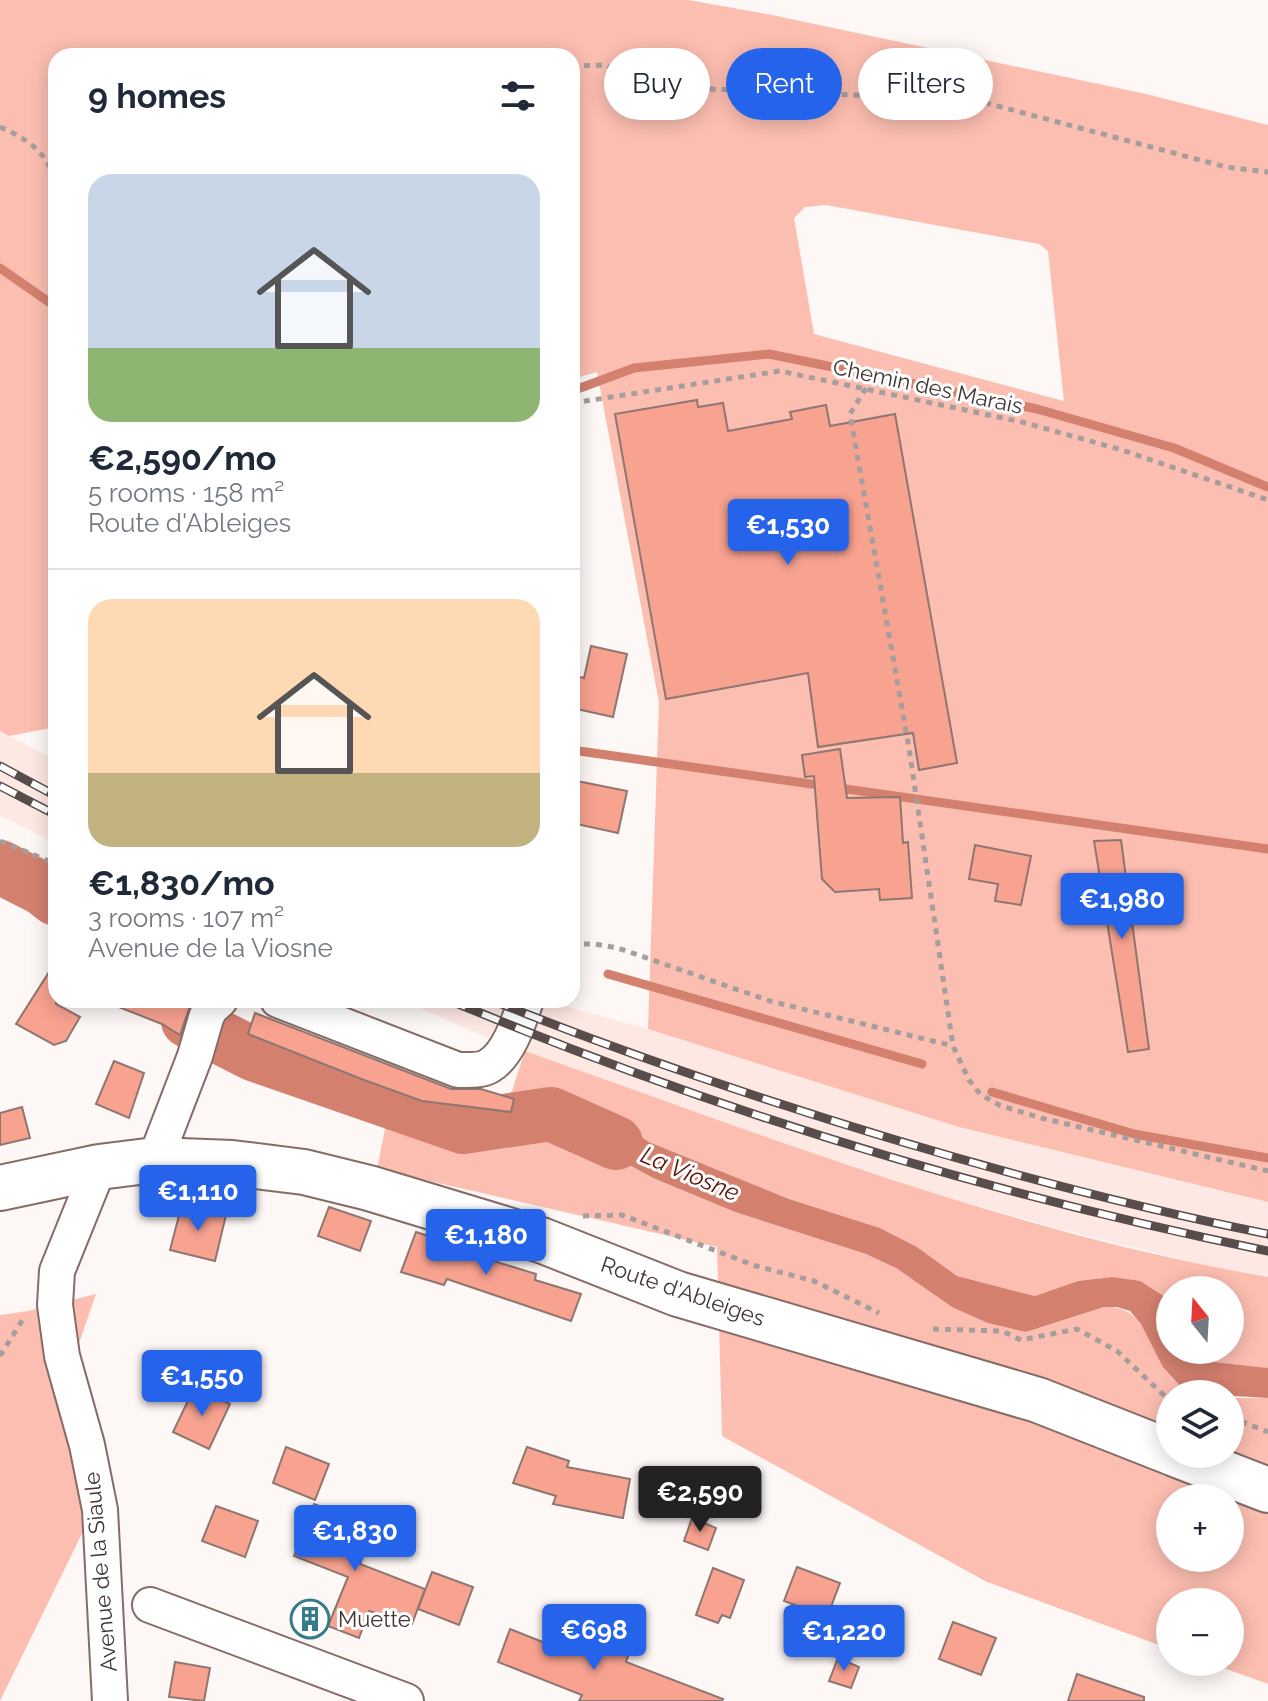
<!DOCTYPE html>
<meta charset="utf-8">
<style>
body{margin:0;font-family:Raleway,sans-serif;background:#f6f6f7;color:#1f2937;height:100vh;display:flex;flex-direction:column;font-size:30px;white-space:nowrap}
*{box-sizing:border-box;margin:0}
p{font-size:26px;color:#747a83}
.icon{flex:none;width:44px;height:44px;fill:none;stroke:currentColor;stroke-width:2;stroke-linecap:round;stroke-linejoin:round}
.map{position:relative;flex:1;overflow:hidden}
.details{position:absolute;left:48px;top:48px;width:532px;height:960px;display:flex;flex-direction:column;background:#fff;border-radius:24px;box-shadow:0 4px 20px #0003}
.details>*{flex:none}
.hud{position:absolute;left:604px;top:48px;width:544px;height:72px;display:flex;gap:16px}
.needle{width:52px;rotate:342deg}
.buttons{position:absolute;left:1156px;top:1276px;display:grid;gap:16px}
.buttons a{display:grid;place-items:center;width:88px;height:88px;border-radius:50%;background:#fff;box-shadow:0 4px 20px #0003;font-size:40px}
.price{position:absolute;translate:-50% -68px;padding:0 18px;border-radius:8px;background:#2563eb;color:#fff;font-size:26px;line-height:52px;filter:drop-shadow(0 2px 4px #0008)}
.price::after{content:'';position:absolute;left:50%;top:48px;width:24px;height:18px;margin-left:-12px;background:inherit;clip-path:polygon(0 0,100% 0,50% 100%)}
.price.selected{background:#222;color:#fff}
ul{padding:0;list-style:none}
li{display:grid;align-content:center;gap:16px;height:424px;padding:0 40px}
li+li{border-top:2px solid #e0e1e3}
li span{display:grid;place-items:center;height:248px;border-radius:24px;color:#555}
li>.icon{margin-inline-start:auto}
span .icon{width:144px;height:144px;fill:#fffc;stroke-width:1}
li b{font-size:34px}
h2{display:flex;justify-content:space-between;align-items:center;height:96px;padding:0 40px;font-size:34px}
.tag{padding:0 28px;border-radius:36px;background:#fff;box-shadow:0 4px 20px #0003;font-size:28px;line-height:72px}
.tag.selected{background:#2563eb;color:#fff}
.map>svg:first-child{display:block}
.built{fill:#fee8e3}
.green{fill:#fcbeb1;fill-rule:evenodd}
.water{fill:#d4806f}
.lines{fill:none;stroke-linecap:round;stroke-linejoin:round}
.stream{stroke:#d4806f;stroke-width:9}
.river{stroke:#d4806f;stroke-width:54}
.building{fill:#f8a290;stroke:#8f7670;stroke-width:2}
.minor-casing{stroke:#856c67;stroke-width:38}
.secondary-casing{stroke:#856c67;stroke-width:48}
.path{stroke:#a69e9c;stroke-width:5;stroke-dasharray:6 6;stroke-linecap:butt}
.minor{stroke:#fff;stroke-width:34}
.secondary{stroke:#fff;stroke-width:44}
.rail-casing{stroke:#584d4b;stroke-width:9}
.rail{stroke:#fff;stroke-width:6;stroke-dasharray:18;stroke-linecap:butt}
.labels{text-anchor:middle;stroke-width:6;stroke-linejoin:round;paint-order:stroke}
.street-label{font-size:22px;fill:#413634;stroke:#fff}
.poi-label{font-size:22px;fill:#413634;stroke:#fff;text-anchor:start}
.water-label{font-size:24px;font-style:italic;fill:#5d1205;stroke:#fff}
</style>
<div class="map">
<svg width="1268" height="1701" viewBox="0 0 1268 1701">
<rect width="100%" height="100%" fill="#fdf7f5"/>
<!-- built -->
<g class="built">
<polygon points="0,731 56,760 56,843 0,815"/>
<polygon points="403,1000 506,1000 490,1039"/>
<polygon points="542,1000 648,1029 959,1127 1268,1202 1268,1277 1216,1268 1056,1228 893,1182 525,1051"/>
</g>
<!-- green -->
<g class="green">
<path d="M0 0H688L772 15 1146 94 1268 125V1202L959 1127 648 1029 659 702 597 372 572 379V56H56V727L9 736 0 731ZM826 205 1039 244 1048 251 1064 401 814 334 794 218 805 207Z"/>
<path d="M525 1051C769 1137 1012 1233 1268 1277V1368L1204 1361 1196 1350H1230V1290H1170V1307L1161 1295 1112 1277 1078 1281 1035 1296 957 1276 917 1247 880 1228 789 1199 649 1142 606 1114 546 1132 600 1149 653 1178 735 1212 866 1254 896 1268 952 1307 1026 1332 1104 1307C1150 1305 1151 1357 1177 1383 1183 1389 1192 1391 1200 1394H1170V1454H1230V1398H1268V1684L1207 1662H1230V1602H1170V1649L987 1582 722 1436 717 1247 377 1169 388 1114 484 1119 512 1091ZM1170 1498H1230V1558H1170Z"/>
<polygon points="96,1294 78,1346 95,1507 0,1701 0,1315 28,1311"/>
</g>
<!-- water -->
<polygon class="water" points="548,1099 555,1099 606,1114 649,1142 789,1199 880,1228 917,1247 957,1276 1035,1296 1078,1281 1112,1277 1140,1281 1162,1295 1170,1307 1170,1350 1196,1350 1205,1361 1268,1368 1268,1398 1200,1394 1180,1386 1163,1367 1141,1324 1130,1311 1117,1307 1104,1307 1026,1332 988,1323 952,1307 896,1268 866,1254 735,1212 653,1178 600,1149 546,1132"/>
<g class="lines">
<!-- stream -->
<g class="stream">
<polyline points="0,268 56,307"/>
<polyline points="572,391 634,368 769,354 1037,409 1174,448 1268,487"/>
<polyline points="572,750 1268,849"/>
<polyline points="608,974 922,1064"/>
<polyline points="992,1092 1134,1134 1268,1158"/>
</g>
<!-- river -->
<g class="river">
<polyline points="0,867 43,889 56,899"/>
<polyline points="188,1021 253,1054 463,1127 551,1114 616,1143"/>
</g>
</g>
<!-- building -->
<g class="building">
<polygon points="697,400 698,407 723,403 728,431 792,419 790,412 826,405 830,426 895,414 957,763 919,770 913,733 818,747 808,673 666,699 615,414"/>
<polygon points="591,646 627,654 613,717 572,708 572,675 584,678"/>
<polygon points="840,749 847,798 900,797 903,843 908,842 912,898 880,900 879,889 835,892 822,879 814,776 805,777 802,755"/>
<polygon points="572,780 627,791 618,833 572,823"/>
<polygon points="1121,840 1149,1049 1128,1052 1094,841"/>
<polygon points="975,845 1031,856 1021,905 995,901 998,884 969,879"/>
<polygon points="56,961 56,1004 80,1017 66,1041 54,1045 16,1024"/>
<polygon points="106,1000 192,1000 180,1035 162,1024 106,1002"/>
<polygon points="255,1013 451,1089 481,1089 514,1099 511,1112 422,1101 364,1080 248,1034"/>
<polygon points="114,1061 144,1073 129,1118 96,1104"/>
<polygon points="22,1107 30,1138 0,1145 0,1113"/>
<polygon points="182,1204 226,1215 215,1261 170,1250"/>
<polygon points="329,1207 371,1221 360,1251 318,1236"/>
<polygon points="416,1232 459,1246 458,1250 536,1274 535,1280 581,1294 571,1321 447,1279 444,1285 401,1272"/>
<polygon points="194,1388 230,1404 209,1449 173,1432"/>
<polygon points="286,1447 329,1464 315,1500 273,1483"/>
<polygon points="527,1447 569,1461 567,1467 630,1479 623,1518 553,1504 556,1496 513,1483"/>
<polygon points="314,1504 356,1520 352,1529 371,1536 360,1564 425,1589 412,1624 369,1611 359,1638 328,1626 348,1577 294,1556"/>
<polygon points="216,1506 258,1521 245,1557 202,1541"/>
<polygon points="692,1518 716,1528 708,1550 684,1541"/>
<polygon points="797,1567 840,1583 827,1617 784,1601"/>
<polygon points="713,1568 744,1580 730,1618 722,1615 718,1623 696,1615"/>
<polygon points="432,1572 473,1587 459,1625 418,1609"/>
<polygon points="953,1622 996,1638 981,1675 939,1659"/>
<polygon points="510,1629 575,1655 583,1635 629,1653 626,1662 723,1699 722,1701 579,1701 582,1695 498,1662"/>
<polygon points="838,1658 859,1667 851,1688 829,1681"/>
<polygon points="175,1662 210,1668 204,1701 169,1697"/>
<polygon points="1077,1674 1144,1697 1144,1701 1068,1701"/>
</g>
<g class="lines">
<!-- minor casing -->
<g class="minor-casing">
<g id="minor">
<path d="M278 1000 458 1070C467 1070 481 1071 489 1066 509 1054 519 1021 526 1000"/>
<polyline points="155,1160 195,1056 206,1018 210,1009 220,1000"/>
<polyline points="99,1167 57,1271 55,1305 62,1356 87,1445 100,1510 110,1701"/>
<polyline points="150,1605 406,1701"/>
</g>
</g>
<!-- secondary casing -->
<g class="secondary-casing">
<g id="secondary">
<polyline points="0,1188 99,1167 155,1160 232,1163 304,1172 369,1188 541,1240 678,1294 1038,1400 1170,1452"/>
<polyline points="1175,1454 1268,1490"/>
</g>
</g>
<!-- path -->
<g class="path">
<polyline points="572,66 607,65 639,86 975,100 1226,167 1268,172"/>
<path d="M0 127C28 139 46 152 56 181"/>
<polyline points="866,388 850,414 909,748 953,1046 969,1080 980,1094 999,1105 1041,1118 1268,1171"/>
<polyline points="572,403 780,371 1022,422 1122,450 1268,500"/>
<polyline points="572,422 576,403"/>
<polyline points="0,841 56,864"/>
<polyline points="572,944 594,944 618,948 770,1001 953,1046"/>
<polyline points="583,1216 622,1215 756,1266 814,1281 879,1313"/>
<polyline points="933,1329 1002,1331 1021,1340 1077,1329 1117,1351 1170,1401"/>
<polyline points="0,1356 25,1316"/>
<polyline points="1230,1417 1268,1432"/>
</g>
<!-- minor -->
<use href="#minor" class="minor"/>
<!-- secondary -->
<use href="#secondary" class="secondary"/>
<!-- rail casing -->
<g class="rail-casing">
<g id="rail">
<polyline points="0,766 56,796"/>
<polyline points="0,786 56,815"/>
<path d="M449 1000C712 1110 988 1194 1268 1251"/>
<path d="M492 1000C582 1037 674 1069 765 1099 930 1153 1098 1200 1268 1234"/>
</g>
</g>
<!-- rail -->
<use href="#rail" class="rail"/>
</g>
<!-- icons -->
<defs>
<g id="building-ring" transform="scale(2)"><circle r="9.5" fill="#fff" stroke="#367b89" stroke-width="1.5"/><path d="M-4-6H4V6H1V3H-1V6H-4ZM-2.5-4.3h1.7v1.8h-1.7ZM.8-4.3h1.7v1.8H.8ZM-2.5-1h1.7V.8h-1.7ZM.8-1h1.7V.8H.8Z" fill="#367b89"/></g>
</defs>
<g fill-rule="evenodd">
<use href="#building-ring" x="310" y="1619"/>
</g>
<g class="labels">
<!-- street labels -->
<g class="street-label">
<text transform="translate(928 386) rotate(12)" y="8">Chemin des Marais</text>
<text transform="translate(683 1291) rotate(19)" y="8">Route d'Ableiges</text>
<text transform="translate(100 1572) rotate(-95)" y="8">Avenue de la Siaule</text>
</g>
<!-- poi labels -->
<g class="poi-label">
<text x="338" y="1627">Muette</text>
</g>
<!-- water labels -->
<g class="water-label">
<text transform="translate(690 1174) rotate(23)" y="8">La Viosne</text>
</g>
</g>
</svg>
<div class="buttons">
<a><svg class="needle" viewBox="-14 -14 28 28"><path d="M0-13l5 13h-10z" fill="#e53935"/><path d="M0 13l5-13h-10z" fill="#747a83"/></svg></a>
<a><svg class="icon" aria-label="layers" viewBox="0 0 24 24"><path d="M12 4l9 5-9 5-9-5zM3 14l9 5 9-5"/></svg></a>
<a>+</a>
<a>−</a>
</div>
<b class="price" style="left:788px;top:567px">€1,530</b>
<b class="price" style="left:1122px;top:941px">€1,980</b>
<b class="price" style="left:198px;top:1233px">€1,110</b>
<b class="price" style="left:486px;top:1277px">€1,180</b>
<b class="price" style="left:202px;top:1418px">€1,550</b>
<b class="price selected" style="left:700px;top:1534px">€2,590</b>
<b class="price" style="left:355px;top:1573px">€1,830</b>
<b class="price" style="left:594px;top:1672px">€698</b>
<b class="price" style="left:844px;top:1673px">€1,220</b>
<div class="hud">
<a class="tag">Buy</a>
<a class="tag selected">Rent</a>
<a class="tag">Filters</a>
</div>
<section class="details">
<h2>9 homes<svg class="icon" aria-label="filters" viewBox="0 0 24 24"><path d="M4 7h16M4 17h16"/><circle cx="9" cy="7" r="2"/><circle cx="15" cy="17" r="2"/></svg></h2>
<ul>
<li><span style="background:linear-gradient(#c9d6e8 70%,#8fb573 0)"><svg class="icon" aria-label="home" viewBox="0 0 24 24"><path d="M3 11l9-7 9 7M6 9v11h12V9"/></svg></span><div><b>€2,590/mo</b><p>5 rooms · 158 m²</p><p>Route d'Ableiges</p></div></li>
<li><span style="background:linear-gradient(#ffd9b3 70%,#c2b280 0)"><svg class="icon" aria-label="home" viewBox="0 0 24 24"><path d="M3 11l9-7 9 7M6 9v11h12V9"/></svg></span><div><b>€1,830/mo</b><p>3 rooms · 107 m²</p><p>Avenue de la Viosne</p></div></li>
</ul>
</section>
</div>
